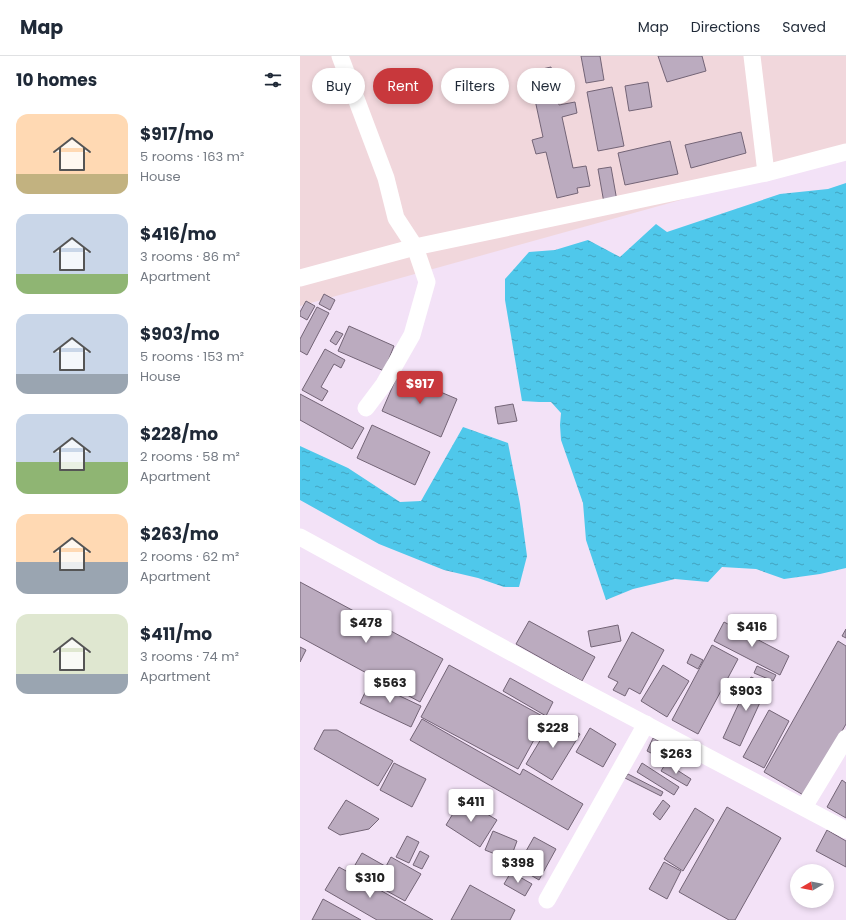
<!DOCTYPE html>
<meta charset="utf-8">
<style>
body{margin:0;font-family:Poppins,sans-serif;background:#f2f2f3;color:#1f2937;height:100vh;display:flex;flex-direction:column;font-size:15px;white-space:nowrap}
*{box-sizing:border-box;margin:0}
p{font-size:13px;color:#747a83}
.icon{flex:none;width:22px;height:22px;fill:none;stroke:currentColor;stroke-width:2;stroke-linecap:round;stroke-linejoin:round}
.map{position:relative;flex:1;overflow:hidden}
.details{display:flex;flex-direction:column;background:#fff;width:300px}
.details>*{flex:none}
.top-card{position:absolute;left:12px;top:12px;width:380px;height:36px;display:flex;gap:8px}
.needle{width:26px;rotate:260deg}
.controls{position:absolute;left:490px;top:808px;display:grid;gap:8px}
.controls a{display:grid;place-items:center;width:44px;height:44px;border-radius:50%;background:#fff;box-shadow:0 2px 6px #0003;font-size:20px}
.price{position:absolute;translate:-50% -34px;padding:0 9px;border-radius:4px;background:#fff;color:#222;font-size:13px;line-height:26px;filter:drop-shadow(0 1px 2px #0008)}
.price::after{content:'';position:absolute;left:50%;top:24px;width:12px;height:9px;margin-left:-6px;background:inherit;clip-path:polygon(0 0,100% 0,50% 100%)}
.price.selected{background:#c8383c;color:#fff}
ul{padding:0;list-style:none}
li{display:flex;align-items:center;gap:12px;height:100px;padding:0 16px}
li span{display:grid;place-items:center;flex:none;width:112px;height:80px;border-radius:12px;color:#555}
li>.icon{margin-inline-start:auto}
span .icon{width:48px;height:48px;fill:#fffc;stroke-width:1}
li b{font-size:17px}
h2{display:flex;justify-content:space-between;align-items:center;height:48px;padding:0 16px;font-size:17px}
.pill{padding:0 14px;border-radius:18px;background:#fff;box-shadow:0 2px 6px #0003;font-size:14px;line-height:36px}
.pill.selected{background:#c8383c;color:#fff}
header{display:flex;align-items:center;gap:24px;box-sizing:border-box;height:56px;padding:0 20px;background:#fff;border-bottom:1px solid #e0e1e3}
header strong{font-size:19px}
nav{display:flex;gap:22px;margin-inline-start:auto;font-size:14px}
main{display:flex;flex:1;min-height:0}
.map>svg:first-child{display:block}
.industrial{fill:#f1d7dc}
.water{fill:url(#water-ripples)}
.building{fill:#bbabbf;stroke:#736476}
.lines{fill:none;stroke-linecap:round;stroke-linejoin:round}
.minor{stroke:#fff;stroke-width:17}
</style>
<header>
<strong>Map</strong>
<nav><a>Map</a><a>Directions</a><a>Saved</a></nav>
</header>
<main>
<section class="details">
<h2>10 homes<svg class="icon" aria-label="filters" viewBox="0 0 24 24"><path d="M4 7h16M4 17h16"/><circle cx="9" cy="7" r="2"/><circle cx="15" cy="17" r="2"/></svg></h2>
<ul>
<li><span style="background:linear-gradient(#ffd9b3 75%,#c2b280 0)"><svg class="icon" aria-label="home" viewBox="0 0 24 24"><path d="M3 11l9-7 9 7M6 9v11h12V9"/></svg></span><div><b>$917/mo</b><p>5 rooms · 163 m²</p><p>House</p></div></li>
<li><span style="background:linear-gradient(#c9d6e8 75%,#8fb573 0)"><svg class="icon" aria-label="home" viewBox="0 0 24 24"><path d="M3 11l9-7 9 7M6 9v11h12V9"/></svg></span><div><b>$416/mo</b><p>3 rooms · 86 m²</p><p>Apartment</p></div></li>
<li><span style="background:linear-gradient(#c9d6e8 75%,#9aa5b1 0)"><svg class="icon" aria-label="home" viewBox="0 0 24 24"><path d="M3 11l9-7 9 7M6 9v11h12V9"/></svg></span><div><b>$903/mo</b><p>5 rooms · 153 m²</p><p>House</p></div></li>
<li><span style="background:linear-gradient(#c9d6e8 60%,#8fb573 0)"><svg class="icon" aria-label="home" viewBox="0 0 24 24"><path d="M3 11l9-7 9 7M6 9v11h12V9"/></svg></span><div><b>$228/mo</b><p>2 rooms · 58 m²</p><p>Apartment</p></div></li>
<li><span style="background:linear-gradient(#ffd9b3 60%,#9aa5b1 0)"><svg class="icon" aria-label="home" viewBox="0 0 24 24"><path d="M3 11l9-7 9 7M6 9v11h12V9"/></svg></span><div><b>$263/mo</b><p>2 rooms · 62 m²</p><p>Apartment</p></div></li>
<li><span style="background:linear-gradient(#dfe7d0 75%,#9aa5b1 0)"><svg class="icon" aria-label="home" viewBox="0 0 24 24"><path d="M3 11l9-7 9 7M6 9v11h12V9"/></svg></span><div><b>$411/mo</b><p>3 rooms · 74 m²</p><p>Apartment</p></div></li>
</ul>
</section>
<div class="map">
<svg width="546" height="864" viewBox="0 0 546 864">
<defs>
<pattern id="water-ripples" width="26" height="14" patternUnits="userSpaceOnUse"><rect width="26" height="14" fill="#4fc8eb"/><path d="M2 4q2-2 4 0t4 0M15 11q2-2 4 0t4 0" fill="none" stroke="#43a3c0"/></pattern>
</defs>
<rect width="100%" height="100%" fill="#f3e2f7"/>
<!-- industrial -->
<polygon class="industrial" points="0,0 546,0 546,98 0,250"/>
<!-- water -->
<g class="water">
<polygon points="546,127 546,512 520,518 484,523 456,513 422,511 408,526 375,523 333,533 306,544 286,484 283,447 261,384 260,369 261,357 251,346 239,346 222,345 205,244 205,223 229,196 255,194 288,184 320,201 356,168 367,176 480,138 528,133"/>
<polygon points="163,371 208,387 220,448 227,500 219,531 204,531 178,522 144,514 79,488 0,444 0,390 48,412 100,446 121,445"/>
</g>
<!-- building -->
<g class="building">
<polygon points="281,0 300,0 304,24 286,27"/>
<polygon points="358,0 402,0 406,15 367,26"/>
<polygon points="251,11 259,49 275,46 277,57 262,61 273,112 286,110 290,130 277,132 278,137 257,142 246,96 236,98 232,84 243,81 229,16"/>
<polygon points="348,26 352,51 329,55 325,30"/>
<polygon points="312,31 324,90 298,95 287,36"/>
<polygon points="441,76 446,97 391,112 385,89"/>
<polygon points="370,85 378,118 325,129 318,97"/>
<polygon points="311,111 317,145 304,147 298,113"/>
<polygon points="24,238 35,244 30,254 19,248"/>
<polygon points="6,245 15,250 7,264 0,260 0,256"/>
<polygon points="17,251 29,257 7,299 0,295 0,283"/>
<polygon points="49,270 94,290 84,315 38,295"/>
<polygon points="36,275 43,278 36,289 30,285"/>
<polygon points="25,293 45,304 41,312 34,308 21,331 28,335 22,345 2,334"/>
<polygon points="98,318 157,343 141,381 82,355"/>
<polygon points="0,339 0,338 64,372 52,393 0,364"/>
<polygon points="213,348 217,365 198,368 195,351"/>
<polygon points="72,369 130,396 115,429 57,402"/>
<polygon points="0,526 143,603 120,646 0,581"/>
<polygon points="229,565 295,601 282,625 216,588"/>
<polygon points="424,566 489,600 480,619 414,585"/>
<polygon points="318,569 321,585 291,591 288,575"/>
<polygon points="546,573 546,582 542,580"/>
<polygon points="332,576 364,594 340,638 329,632 325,640 313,634 318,626 308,621"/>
<polygon points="538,585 546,590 546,668 505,740 464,716"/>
<polygon points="412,589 438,603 398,678 372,664"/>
<polygon points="0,591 6,594 0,606"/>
<polygon points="391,598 403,604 398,613 387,607"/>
<polygon points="149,609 246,662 218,713 121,661"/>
<polygon points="363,609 389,625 367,661 341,645"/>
<polygon points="457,610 476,619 473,625 454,617"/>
<polygon points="451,621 468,629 440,690 423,682"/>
<polygon points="210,622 253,646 246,660 203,635"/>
<polygon points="70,626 121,650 111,671 60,647"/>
<polygon points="469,654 489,665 464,712 443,701"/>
<polygon points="122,663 220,719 223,713 283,748 268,774 110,684"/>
<polygon points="253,663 280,678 252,724 226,708"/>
<polygon points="290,672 316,688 303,711 276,696"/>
<polygon points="24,674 37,674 93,705 78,730 14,693"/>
<polygon points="353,682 373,692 367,705 347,695"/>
<polygon points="94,707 126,723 112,751 80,734"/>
<polygon points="342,707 379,731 374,739 337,716"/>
<polygon points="366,707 391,723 387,730 361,715"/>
<polygon points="328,718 363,736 361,740 325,722"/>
<polygon points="542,724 546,727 546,762 527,751"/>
<polygon points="162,743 197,764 180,791 146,769"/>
<polygon points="46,744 79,763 69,773 40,779 28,772"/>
<polygon points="363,744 370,750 360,764 353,758"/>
<polygon points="427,751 481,782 435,864 429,864 379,836"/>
<polygon points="395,752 414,764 383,815 364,803"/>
<polygon points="527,774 546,785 546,811 516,795"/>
<polygon points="193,775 217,785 210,804 185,794"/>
<polygon points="107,780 119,786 109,807 96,801"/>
<polygon points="234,781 256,793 239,824 217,811"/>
<polygon points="120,795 129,800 122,813 113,809"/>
<polygon points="62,797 85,810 78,822 55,809"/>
<polygon points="91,801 121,818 105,845 76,829"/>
<polygon points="364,806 381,815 367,843 349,833"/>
<polygon points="39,811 133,864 77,864 25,834"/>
<polygon points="211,816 232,828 225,840 204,828"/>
<polygon points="170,829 215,854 210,864 151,864"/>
<polygon points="23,843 61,864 12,864"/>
</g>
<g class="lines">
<!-- minor -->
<g class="minor">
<polyline points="40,0 86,122 96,162 115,191 127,226 112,279 84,328 66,352"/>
<polyline points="452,0 466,117"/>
<polyline points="0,222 115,191 466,117 546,96"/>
<polyline points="0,481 258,622 546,774"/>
<polyline points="504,751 546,682"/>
<polyline points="247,844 346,668"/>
</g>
</g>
</svg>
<div class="controls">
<a><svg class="needle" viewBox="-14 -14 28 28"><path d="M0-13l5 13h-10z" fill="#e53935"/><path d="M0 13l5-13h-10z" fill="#747a83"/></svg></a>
</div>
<b class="price selected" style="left:120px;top:349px">$917</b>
<b class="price" style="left:66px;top:588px">$478</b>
<b class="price" style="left:452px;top:592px">$416</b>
<b class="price" style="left:90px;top:648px">$563</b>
<b class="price" style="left:446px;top:656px">$903</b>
<b class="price" style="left:253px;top:693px">$228</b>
<b class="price" style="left:376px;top:719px">$263</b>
<b class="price" style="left:171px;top:767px">$411</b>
<b class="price" style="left:218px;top:828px">$398</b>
<b class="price" style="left:70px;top:843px">$310</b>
<div class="top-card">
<a class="pill">Buy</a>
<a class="pill selected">Rent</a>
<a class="pill">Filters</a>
<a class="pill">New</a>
</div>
</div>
</main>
